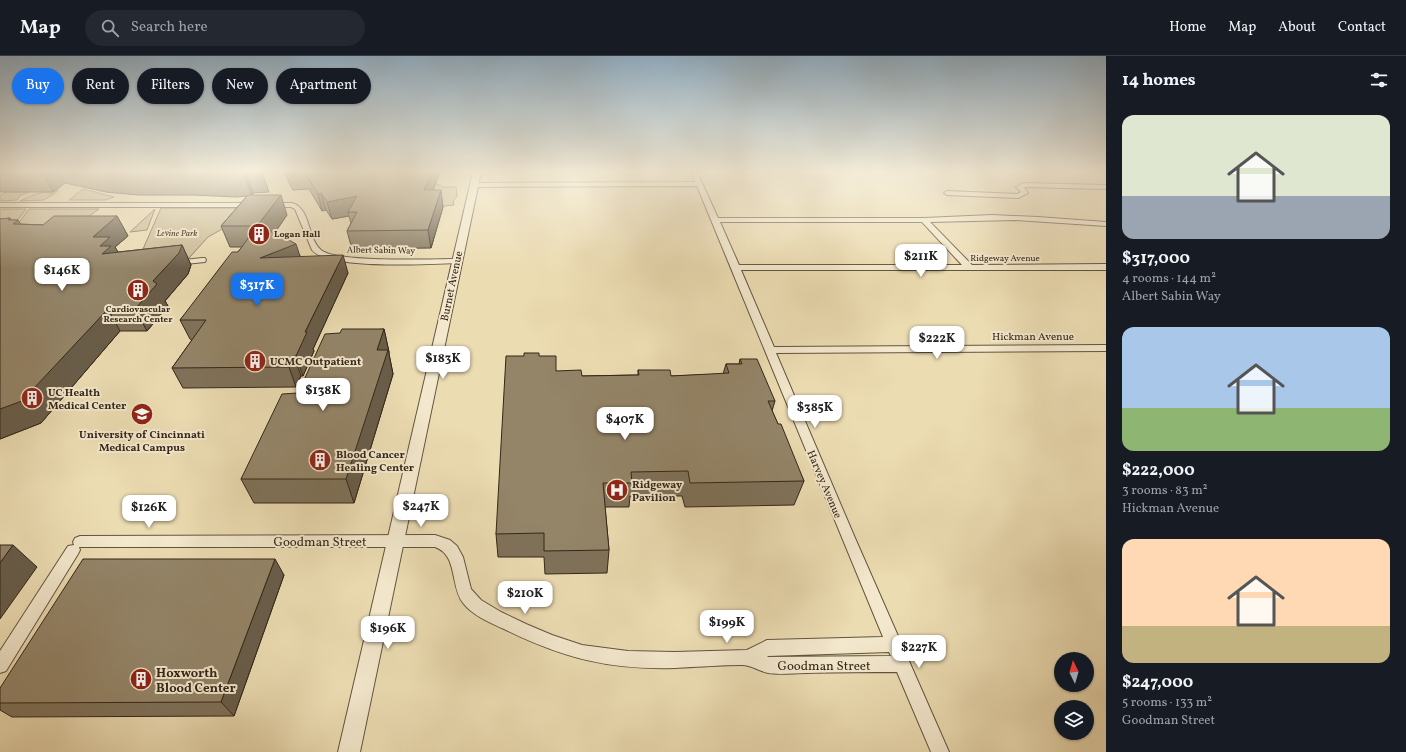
<!DOCTYPE html>
<meta charset="utf-8">
<style>
body{margin:0;font-family:Vollkorn,serif;background:#242831;color:#f1f3f6;height:100vh;display:flex;flex-direction:column;font-size:15px;white-space:nowrap}
*{box-sizing:border-box;margin:0}
p{font-size:13px;color:#9ea1a6}
.icon{flex:none;width:22px;height:22px;fill:none;stroke:currentColor;stroke-width:2;stroke-linecap:round;stroke-linejoin:round}
.map{position:relative;flex:1;overflow:hidden}
.details{display:flex;flex-direction:column;background:#171b24;width:300px}
.details>*{flex:none}
.guide{position:absolute;left:12px;top:12px;width:380px;height:36px;display:flex;gap:8px}
.needle{width:26px;rotate:355deg}
.fabs{position:absolute;left:1054px;top:596px;display:grid;gap:8px}
.fabs a{display:grid;place-items:center;width:40px;height:40px;border-radius:50%;background:#171b24;box-shadow:0 1px 3px #0004;font-size:20px}
.price{position:absolute;translate:-50% -34px;padding:0 9px;border-radius:8px;background:#fff;color:#222;font-size:13px;line-height:26px;filter:drop-shadow(0 1px 2px #0008)}
.price::after{content:'';position:absolute;left:50%;top:24px;width:12px;height:9px;margin-left:-6px;background:inherit;clip-path:polygon(0 0,100% 0,50% 100%)}
.price.active{background:#1a73e8;color:#fff}
ul{padding:0;list-style:none}
li{display:grid;align-content:center;gap:8px;height:212px;padding:0 16px}
li span{display:grid;place-items:center;height:124px;border-radius:12px;color:#555}
li>.icon{margin-inline-start:auto}
span .icon{width:72px;height:72px;fill:#fffc;stroke-width:1}
li b{font-size:17px}
h2{display:flex;justify-content:space-between;align-items:center;height:48px;padding:0 16px;font-size:17px}
.pill{padding:0 14px;border-radius:18px;background:#171b24;box-shadow:0 1px 3px #0004;font-size:14px;line-height:36px}
.pill.active{background:#1a73e8;color:#fff}
header{display:flex;align-items:center;gap:24px;box-sizing:border-box;height:56px;padding:0 20px;background:#171b24;border-bottom:1px solid #363941}
header strong{font-size:19px}
nav{display:flex;gap:22px;margin-inline-start:auto;font-size:14px}
.search{width:280px;height:36px;background:#242831;display:flex;align-items:center;gap:10px;box-sizing:border-box;padding:0 14px;border-radius:22px;color:#9ea1a6;font-size:15px}
main{display:flex;flex:1;min-height:0}
.map>svg:first-child{display:block}
.green{fill:#cdbd98;stroke:#807258}
.lines{fill:none;stroke-linecap:round;stroke-linejoin:round}
.minor-casing{stroke:#62543f;stroke-width:2}
.tertiary-casing{stroke:#62543f;stroke-width:2}
.minor{fill:#f3e8cd;fill-rule:evenodd}
.tertiary{fill:#f3e8cd;fill-rule:evenodd}
.wall{fill:#7f725a;stroke:#342619}
.shaded-wall{fill:#685d4a;stroke:#342619}
.building{fill:#948569;stroke:#342619}
.labels{text-anchor:middle;stroke-width:4;stroke-linejoin:round;paint-order:stroke}
.far-park-label{font-size:9px;font-style:italic;fill:#5a4c39;stroke:#f3e8cd}
.far-poi-label{font-size:9px;font-weight:bold;fill:#342619;stroke:#f3e8cd;text-anchor:start}
.far-street-label{font-size:9px;fill:#342619;stroke:#f3e8cd}
.street-label{font-size:11px;fill:#342619;stroke:#f3e8cd}
.poi-label{font-size:11px;font-weight:bold;fill:#342619;stroke:#f3e8cd;text-anchor:start}
.near-street-label{font-size:13px;fill:#342619;stroke:#f3e8cd}
.near-poi-label{font-size:13px;font-weight:bold;fill:#342619;stroke:#f3e8cd;text-anchor:start}
</style>
<header>
<strong>Map</strong>
<div class="search"><svg class="icon" aria-label="search" viewBox="0 0 24 24"><circle cx="10" cy="10" r="6"/><path d="M15 15l6 6"/></svg>Search here</div>
<nav><a>Home</a><a>Map</a><a>About</a><a>Contact</a></nav>
</header>
<main>
<div class="map">
<svg width="1106" height="696" viewBox="0 0 1106 696">
<rect width="100%" height="100%" fill="#ecdcb2"/>
<filter id="stains"><feTurbulence type="fractalNoise" baseFrequency=".005" numOctaves="4"/><feColorMatrix values="0 0 0 0 .2 0 0 0 0 .09 0 0 0 0 .02 0 0 0 .5 -.17"/></filter>
<radialGradient id="worn" r=".72"><stop offset=".6" stop-color="#630" stop-opacity="0"/><stop offset="1" stop-color="#630" stop-opacity=".3"/></radialGradient>
<!-- green -->
<g class="green">
<polygon points="435,127 443,131 456,131 457,140 453,145 454,149 444,150 387,145"/>
<polygon points="83,133 114,141 105,144 69,144"/>
<polygon points="10,134 10,136 29,136 19,140 17,144 0,145 0,140"/>
<path d="M55 135H58L44 144 20 145C31 140 38 136 50 136L49 137 51 138Z"/>
<polygon points="161,152 240,152 224,172 208,181 189,202 183,205 139,212 136,209"/>
<polygon points="0,153 26,153 8,177 0,177"/>
<polygon points="29,153 99,153 77,169 12,176"/>
<polygon points="155,153 147,174 130,176"/>
</g>
<g class="lines">
<!-- minor casing -->
<g class="minor-casing">
<g id="minor">
<path d="M691 116H697L718 162H924L992 159 1038 161 1106 166V170L1015 164 930 166 972 209 1106 208V214H741L774 291 1106 289V295L776 297 855 482 949 696H931L897 616C867 616 837 616 807 617 795 617 779 619 768 617 759 615 751 609 742 609 720 609 697 611 675 612 609 614 563 602 504 573 490 567 472 559 463 547 450 530 458 499 435 491H79L80 494 78 498 6 615 0 617V595L68 490 74 489 73 486 75 482 80 480 435 479 450 484 457 490 463 501 471 533 481 544 501 556 526 568 552 579 582 589 628 595 675 596 747 594 767 584 883 581 697 130 474 131 471 129 474 127 695 126ZM720 166H922L962 209H739ZM889 596 891 600 767 601 768 600Z"/>
<polygon points="1023,127 1106,129 1106,133 1024,131 1028,137 1018,142 947,139 944,137 947,135 1017,138 1021,136 1016,131"/>
<path d="M0 147H292C311 152 307 182 321 194 336 207 434 203 457 203L461 205 457 207C430 208 328 214 312 194L295 153 291 151H0Z"/>
<polygon points="202,202 205,202 206,204 205,206 175,209 171,207 175,205"/>
</g>
</g>
<!-- tertiary casing -->
<g class="tertiary-casing">
<polygon id="tertiary" points="473,116 481,116 360,696 338,696"/>
</g>
<!-- minor -->
<use href="#minor" class="minor"/>
<!-- tertiary -->
<use href="#tertiary" class="tertiary"/>
</g>
<!-- wall -->
<g class="wall">
<polygon points="0,116 262,116 269,136 253,137 252,139 287,159 275,176 300,200 348,217 313,293 314,295 303,320 301,320 296,331 183,332 172,312 192,284 190,283 180,264 242,191 230,191 221,170 247,140 236,141 193,139 138,139 106,136 65,127 53,136 0,136"/>
<polygon points="284,116 440,116 433,134 443,151 431,192 352,193 347,175 351,167 349,160 332,163 326,154 322,155 309,133 293,134"/>
<polygon points="117,160 128,180 115,191 118,196 182,189 191,209 188,218 165,245 168,250 147,275 120,275 41,367 0,383 0,163 10,162 11,164 18,164 20,168 43,169"/>
<polygon points="384,273 389,296 389,298 393,318 354,447 254,447 241,423 298,337 340,277"/>
<polygon points="539,300 556,315 582,320 638,319 638,314 671,320 723,318 726,308 739,308 740,303 775,345 772,355 778,368 804,425 794,449 685,451 682,440 630,440 629,451 605,451 609,494 607,517 545,518 544,501 498,501 496,478"/>
<polygon points="284,519 234,660 12,661 0,654 0,632"/>
</g>
<!-- shaded-wall -->
<g class="shaded-wall">
<polygon points="42,116 59,116 65,127 53,136"/>
<polygon points="243,116 246,116 253,137 252,140"/>
<polygon points="432,116 440,116 426,151 424,134"/>
<polygon points="441,134 443,151 431,192 428,174"/>
<polygon points="321,137 326,154 322,155 318,138"/>
<polygon points="281,139 287,159 265,191 257,170"/>
<polygon points="357,140 357,156 348,156 349,160 332,163 327,146"/>
<polygon points="117,160 128,180 115,191 121,202 113,219 93,181"/>
<polygon points="10,162 13,167 18,164 30,184 8,164"/>
<polygon points="296,188 302,206 260,202"/>
<polygon points="182,189 191,209 188,218 165,245 168,250 147,275 135,253 153,225"/>
<polygon points="343,199 348,217 313,293 314,295 303,320 296,300 305,276"/>
<polygon points="108,253 120,275 41,367 0,383 0,353"/>
<polygon points="384,273 389,296 389,298 393,318 354,447 346,423 377,294"/>
<polygon points="294,300 301,320 296,331 289,311"/>
<polygon points="13,489 37,511 0,563 0,507"/>
<polygon points="275,503 284,519 234,660 221,646"/>
</g>
<!-- building -->
<g class="building">
<polygon points="287,116 432,116 424,134 441,134 428,174 347,175 357,156 348,156 357,140 327,146 321,137 318,138 305,117 288,118"/>
<polygon points="248,139 281,139 257,170 221,170"/>
<polygon points="54,160 117,160 93,181 110,181 100,190 111,190 102,198 182,189 179,197 153,225 157,228 135,253 108,253 22,345 0,353 0,163 10,162 8,164 18,164 13,168 43,169"/>
<polygon points="253,176 275,176 296,188 260,202 343,199 305,276 307,276 296,300 294,300 289,311 172,312 206,264 180,264 232,196 238,196"/>
<polygon points="342,273 384,273 377,294 388,294 346,423 241,423 282,338 298,337 325,278 340,277"/>
<polygon points="524,297 539,297 539,300 556,300 556,315 581,314 582,320 639,319 638,314 670,314 671,320 729,317 726,308 742,308 740,303 757,303 775,345 768,345 778,368 781,368 804,425 690,427 688,415 631,416 632,427 603,427 609,494 544,495 544,477 496,478 506,300 524,300"/>
<polygon points="0,489 13,489 0,507"/>
<polygon points="83,503 275,503 221,646 0,647 0,632"/>
</g>
<!-- sky -->
<linearGradient id="sky" x2="0" y2="1"><stop stop-color="#90abbe"/><stop offset="0.54" stop-color="#f6efdc"/><stop offset="1" stop-color="#f6efdc" stop-opacity="0"/></linearGradient>
<rect width="1106" height="213" fill="url(#sky)"/>
<!-- icons -->
<defs>
<g id="building-disc" transform="scale(1.15)"><circle r="9.5" fill="#8f2418" stroke="#f3e8cd"/><path d="M-4-6H4V6H1V3H-1V6H-4ZM-2.5-4.3h1.7v1.8h-1.7ZM.8-4.3h1.7v1.8H.8ZM-2.5-1h1.7V.8h-1.7ZM.8-1h1.7V.8H.8Z" fill="#fff"/></g>
<g id="university-disc" transform="scale(1.15)"><circle r="9.5" fill="#8f2418" stroke="#f3e8cd"/><path d="M0-5L7-2L0 1L-7-2ZM-4 1L0 2.5L4 1V4Q0 6-4 4Z" fill="#fff"/></g>
<g id="hospital-disc" transform="scale(1.15)"><circle r="9.5" fill="#8f2418" stroke="#f3e8cd"/><path d="M-5-5h3v3.5h4V-5h3V5h-3V1.5h-4V5h-3Z" fill="#fff"/></g>
</defs>
<g fill-rule="evenodd">
<use href="#building-disc" x="259" y="178"/>
<use href="#building-disc" x="138" y="234"/>
<use href="#building-disc" x="255" y="305"/>
<use href="#building-disc" x="32" y="342"/>
<use href="#university-disc" x="142" y="358"/>
<use href="#building-disc" x="320" y="404"/>
<use href="#hospital-disc" x="617" y="434"/>
<use href="#building-disc" x="141" y="623"/>
</g>
<g class="labels">
<!-- far-park labels -->
<g class="far-park-label">
<text x="177" y="180">Levine Park</text>
</g>
<!-- far-poi labels -->
<g class="far-poi-label">
<text x="274" y="181">Logan Hall</text>
<text x="138" y="256" text-anchor="middle">Cardiovascular<tspan x="138" dy="10">Research Center</tspan></text>
</g>
<!-- far-street labels -->
<g class="far-street-label">
<text transform="translate(381 194) rotate(1)" y="3">Albert Sabin Way</text>
<text x="1005" y="205">Ridgeway Avenue</text>
</g>
<!-- street labels -->
<g class="street-label">
<text transform="translate(451 230) rotate(-78)" y="4">Burnet Avenue</text>
<text x="1033" y="284">Hickman Avenue</text>
<text transform="translate(825 428) rotate(67)" y="4">Harvey Avenue</text>
</g>
<!-- poi labels -->
<g class="poi-label">
<text x="270" y="309">UCMC Outpatient</text>
<text x="48" y="340">UC Health<tspan x="48" dy="13">Medical Center</tspan></text>
<text x="142" y="382" text-anchor="middle">University of Cincinnati<tspan x="142" dy="13">Medical Campus</tspan></text>
<text x="336" y="402">Blood Cancer<tspan x="336" dy="13">Healing Center</tspan></text>
<text x="632" y="432">Ridgeway<tspan x="632" dy="13">Pavilion</tspan></text>
</g>
<!-- near-street labels -->
<g class="near-street-label">
<text x="320" y="490">Goodman Street</text>
<text x="824" y="614">Goodman Street</text>
</g>
<!-- near-poi labels -->
<g class="near-poi-label">
<text x="156" y="621">Hoxworth<tspan x="156" dy="15">Blood Center</tspan></text>
</g>
</g>
<rect width="100%" height="100%" filter="url(#stains)"/>
<rect width="100%" height="100%" fill="url(#worn)"/>
</svg>
<div class="fabs">
<a><svg class="needle" viewBox="-14 -14 28 28"><path d="M0-13l5 13h-10z" fill="#e53935"/><path d="M0 13l5-13h-10z" fill="#9ea1a6"/></svg></a>
<a><svg class="icon" aria-label="layers" viewBox="0 0 24 24"><path d="M12 4l9 5-9 5-9-5zM3 14l9 5 9-5"/></svg></a>
</div>
<b class="price" style="left:921px;top:222px">$211K</b>
<b class="price" style="left:62px;top:236px">$146K</b>
<b class="price active" style="left:257px;top:251px">$317K</b>
<b class="price" style="left:937px;top:304px">$222K</b>
<b class="price" style="left:443px;top:324px">$183K</b>
<b class="price" style="left:323px;top:356px">$138K</b>
<b class="price" style="left:815px;top:373px">$385K</b>
<b class="price" style="left:625px;top:385px">$407K</b>
<b class="price" style="left:421px;top:472px">$247K</b>
<b class="price" style="left:149px;top:473px">$126K</b>
<b class="price" style="left:525px;top:559px">$210K</b>
<b class="price" style="left:727px;top:588px">$199K</b>
<b class="price" style="left:388px;top:594px">$196K</b>
<b class="price" style="left:919px;top:613px">$227K</b>
<div class="guide">
<a class="pill active">Buy</a>
<a class="pill">Rent</a>
<a class="pill">Filters</a>
<a class="pill">New</a>
<a class="pill">Apartment</a>
</div>
</div>
<section class="details">
<h2>14 homes<svg class="icon" aria-label="filters" viewBox="0 0 24 24"><path d="M4 7h16M4 17h16"/><circle cx="9" cy="7" r="2"/><circle cx="15" cy="17" r="2"/></svg></h2>
<ul>
<li><span style="background:linear-gradient(#dfe7d0 65%,#9aa5b1 0)"><svg class="icon" aria-label="home" viewBox="0 0 24 24"><path d="M3 11l9-7 9 7M6 9v11h12V9"/></svg></span><div><b>$317,000</b><p>4 rooms · 144 m²</p><p>Albert Sabin Way</p></div></li>
<li><span style="background:linear-gradient(#a9c7e8 65%,#8fb573 0)"><svg class="icon" aria-label="home" viewBox="0 0 24 24"><path d="M3 11l9-7 9 7M6 9v11h12V9"/></svg></span><div><b>$222,000</b><p>3 rooms · 83 m²</p><p>Hickman Avenue</p></div></li>
<li><span style="background:linear-gradient(#ffd9b3 70%,#c2b280 0)"><svg class="icon" aria-label="home" viewBox="0 0 24 24"><path d="M3 11l9-7 9 7M6 9v11h12V9"/></svg></span><div><b>$247,000</b><p>5 rooms · 133 m²</p><p>Goodman Street</p></div></li>
</ul>
</section>
</main>
